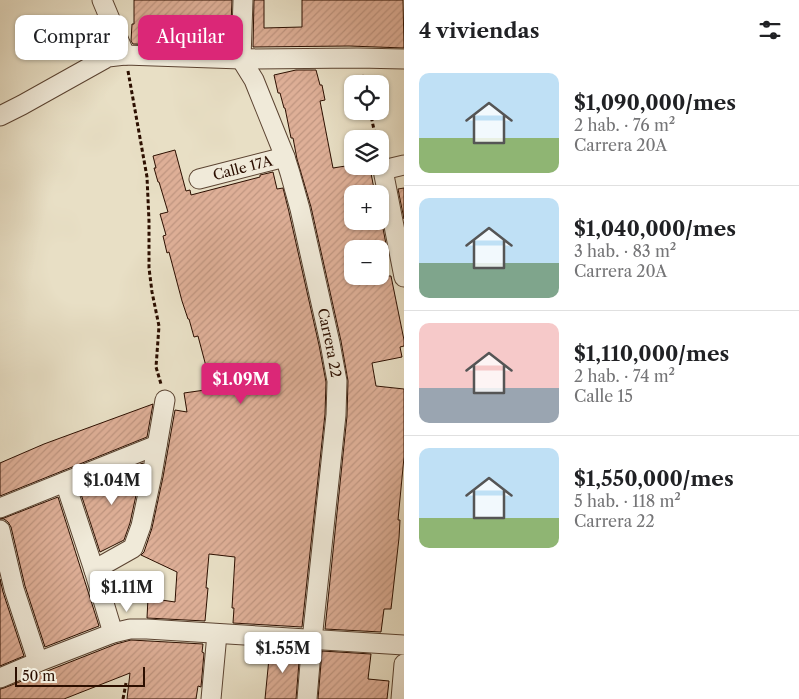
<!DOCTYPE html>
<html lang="es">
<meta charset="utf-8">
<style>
body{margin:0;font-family:"Libre Caslon Text",serif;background:#f2f2f2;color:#202124;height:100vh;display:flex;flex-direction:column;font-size:19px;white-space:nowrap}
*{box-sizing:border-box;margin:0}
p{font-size:16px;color:#757577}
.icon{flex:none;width:28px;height:28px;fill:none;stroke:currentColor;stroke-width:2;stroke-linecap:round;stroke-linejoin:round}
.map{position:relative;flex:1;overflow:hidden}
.drawer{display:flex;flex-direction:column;background:#fff;width:395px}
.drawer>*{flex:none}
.banner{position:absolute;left:15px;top:15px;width:314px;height:45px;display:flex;gap:10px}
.controls{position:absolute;left:344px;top:75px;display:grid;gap:10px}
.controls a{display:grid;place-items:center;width:45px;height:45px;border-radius:10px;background:#fff;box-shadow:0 1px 4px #0004;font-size:25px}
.scale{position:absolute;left:15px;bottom:12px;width:130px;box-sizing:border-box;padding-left:5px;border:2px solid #2c0f00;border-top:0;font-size:14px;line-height:18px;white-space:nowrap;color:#2c0f00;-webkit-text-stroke:4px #f0ead9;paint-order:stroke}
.price{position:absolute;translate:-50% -42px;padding:0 11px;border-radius:5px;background:#fff;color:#222;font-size:16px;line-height:32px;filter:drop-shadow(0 1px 2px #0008)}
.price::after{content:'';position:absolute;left:50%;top:30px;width:15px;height:11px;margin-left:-8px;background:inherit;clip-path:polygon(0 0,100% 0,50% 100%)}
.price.selected{background:#db2777;color:#fff}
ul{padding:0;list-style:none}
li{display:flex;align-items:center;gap:15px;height:125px;padding:0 15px}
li+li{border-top:1px solid #e0e0e0}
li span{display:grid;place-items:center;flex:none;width:140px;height:100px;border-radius:10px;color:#555}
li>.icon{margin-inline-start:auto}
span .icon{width:60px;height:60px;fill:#fffc;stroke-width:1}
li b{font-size:21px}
h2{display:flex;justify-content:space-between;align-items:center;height:60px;padding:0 15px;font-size:21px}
.tag{padding:0 18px;border-radius:10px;background:#fff;box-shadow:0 1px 4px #0004;font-size:18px;line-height:45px}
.tag.selected{background:#db2777;color:#fff}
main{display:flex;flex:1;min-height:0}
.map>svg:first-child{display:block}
.building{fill:url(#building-hatch);stroke:#2c0f00}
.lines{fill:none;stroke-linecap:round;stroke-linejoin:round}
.minor-casing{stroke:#5b4331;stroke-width:21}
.path{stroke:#2c0f00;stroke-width:3;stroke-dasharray:4 2.5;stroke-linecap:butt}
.minor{stroke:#f0ead9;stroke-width:19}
.labels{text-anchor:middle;stroke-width:5;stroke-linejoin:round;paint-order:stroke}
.street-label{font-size:14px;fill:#2c0f00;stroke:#f0ead9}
</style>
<main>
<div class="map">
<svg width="404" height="699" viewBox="0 0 404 699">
<defs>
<pattern id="building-hatch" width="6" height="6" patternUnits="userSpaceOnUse" patternTransform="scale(1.25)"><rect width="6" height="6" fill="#deaf97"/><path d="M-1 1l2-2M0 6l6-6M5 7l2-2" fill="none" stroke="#bf9580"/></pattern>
</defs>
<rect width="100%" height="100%" fill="#e8dfc5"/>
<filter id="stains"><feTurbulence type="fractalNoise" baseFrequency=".004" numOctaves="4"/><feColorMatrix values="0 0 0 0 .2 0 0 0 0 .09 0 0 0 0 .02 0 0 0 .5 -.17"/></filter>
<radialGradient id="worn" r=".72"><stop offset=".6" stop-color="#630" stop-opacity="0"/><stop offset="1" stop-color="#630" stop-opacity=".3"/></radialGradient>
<!-- building -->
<g class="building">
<polygon points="134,0 232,0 230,47 133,44 131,41 132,24 134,24"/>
<polygon points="254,0 264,0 264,28 302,27 302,0 403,0 404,48 349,46 253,47"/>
<polygon points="296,70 316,70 320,85 322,85 325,100 320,101 333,168 352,165 352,166 368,166 369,168 370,168 375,194 352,194 352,221 380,221 380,213 386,244 385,244 386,249 352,249 352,276 391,276 404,340 404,346 400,347 402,357 372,363 376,386 404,389 404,457 398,520 400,520 399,538 391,609 384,609 381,632 325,629 347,416 348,381 341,341 311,207 297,159 293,138 291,138 285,108 284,108 280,93 278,93 274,75"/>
<polygon points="175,150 186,191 190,190 191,195 260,177 260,175 273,172 277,189 283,188 289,212 319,345 326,382 325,414 302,627 233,623 234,608 232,608 235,557 209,554 206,588 208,588 205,621 147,618 148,598 175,602 177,572 141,555 144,552 152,528 163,477 175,410 187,412 184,393 212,389 198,336 194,337 189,319 188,319 182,301 169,252 167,253 163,236 166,235 160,214 168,212 159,182 158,182 154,168 156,168 153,156"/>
<polygon points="404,188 404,219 398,189"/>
<polygon points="153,404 147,437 0,496 0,463 44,444"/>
<polygon points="143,463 130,523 124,540 100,552 79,488"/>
<polygon points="58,497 99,626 45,647 25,586 11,527 8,522 4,519 0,519 4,518"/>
<polygon points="0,579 3,592 24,656 0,666"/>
<polygon points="131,640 203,644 202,652 204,653 201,687 198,686 196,699 127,699 130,673 64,699 0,699 0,689 4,688 116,644"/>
<polygon points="270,648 300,650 296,699 265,699"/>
<polygon points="322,651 371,654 368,679 389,681 387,699 318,699"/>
</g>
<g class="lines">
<!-- minor casing -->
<g class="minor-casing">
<g id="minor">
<polyline points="102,0 125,55"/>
<path id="s1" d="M243 0 241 59 254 80 285 157 290 173 300 209 330 343 337 381 336 415 312 640 307 699"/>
<polyline points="0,116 22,105 108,57 125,55 241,59 358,58 404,59"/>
<polyline points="404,165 383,170 404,277"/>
<path id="s2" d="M199 179 285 157"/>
<polyline points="65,482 94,570 113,633"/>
<polyline points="0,508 157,445"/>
<polyline points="0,530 14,589 38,662"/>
<polyline points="94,570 133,548 141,526 152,475 165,400"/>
<polyline points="0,678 38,662 113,633 130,629 147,629 404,645"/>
<polyline points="211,699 217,634"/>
<polyline points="401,699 404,664"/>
</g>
</g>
<!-- path -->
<g class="path">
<polyline points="128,71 147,177 149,221 149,268 152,292 159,326 156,367 161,384"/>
<polyline points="362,75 364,84"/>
<polyline points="370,111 376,139"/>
<polyline points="123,699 126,683"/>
</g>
<!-- minor -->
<use href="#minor" class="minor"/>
</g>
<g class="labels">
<!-- street labels -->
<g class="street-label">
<text dy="5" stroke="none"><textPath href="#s2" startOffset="45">Calle 17A</textPath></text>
<text dy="5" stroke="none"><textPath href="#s1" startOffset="358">Carrera 22</textPath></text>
</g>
</g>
<rect width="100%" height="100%" filter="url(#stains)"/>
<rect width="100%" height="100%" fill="url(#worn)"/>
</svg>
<div class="controls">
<a><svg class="icon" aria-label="locate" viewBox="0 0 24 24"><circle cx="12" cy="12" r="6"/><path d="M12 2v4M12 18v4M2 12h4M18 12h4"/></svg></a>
<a><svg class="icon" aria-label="layers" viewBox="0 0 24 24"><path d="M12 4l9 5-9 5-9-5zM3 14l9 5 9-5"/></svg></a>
<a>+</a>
<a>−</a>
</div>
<div class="scale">50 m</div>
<b class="price selected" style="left:241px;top:405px">$1.09M</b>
<b class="price" style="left:112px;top:506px">$1.04M</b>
<b class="price" style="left:127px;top:613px">$1.11M</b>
<b class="price" style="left:283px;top:674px">$1.55M</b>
<div class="banner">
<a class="tag">Comprar</a>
<a class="tag selected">Alquilar</a>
</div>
</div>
<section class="drawer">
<h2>4 viviendas<svg class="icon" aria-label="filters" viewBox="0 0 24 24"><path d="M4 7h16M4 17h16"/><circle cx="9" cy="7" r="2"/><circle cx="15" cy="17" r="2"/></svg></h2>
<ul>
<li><span style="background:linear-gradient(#bfe0f5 65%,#8fb573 0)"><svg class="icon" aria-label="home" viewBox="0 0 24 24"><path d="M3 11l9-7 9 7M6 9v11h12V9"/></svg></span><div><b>$1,090,000/mes</b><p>2 hab. · 76 m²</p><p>Carrera 20A</p></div></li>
<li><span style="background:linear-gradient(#bfe0f5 65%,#7fa58c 0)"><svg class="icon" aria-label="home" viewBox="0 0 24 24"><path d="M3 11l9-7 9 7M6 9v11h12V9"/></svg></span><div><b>$1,040,000/mes</b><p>3 hab. · 83 m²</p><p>Carrera 20A</p></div></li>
<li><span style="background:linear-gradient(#f6c9c9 65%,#9aa5b1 0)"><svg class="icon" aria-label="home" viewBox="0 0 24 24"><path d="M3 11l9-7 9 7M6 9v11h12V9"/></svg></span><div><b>$1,110,000/mes</b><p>2 hab. · 74 m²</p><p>Calle 15</p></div></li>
<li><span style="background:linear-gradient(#bfe0f5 70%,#8fb573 0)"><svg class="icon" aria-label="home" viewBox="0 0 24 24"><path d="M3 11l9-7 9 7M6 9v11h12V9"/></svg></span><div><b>$1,550,000/mes</b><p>5 hab. · 118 m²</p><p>Carrera 22</p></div></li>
</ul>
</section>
</main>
